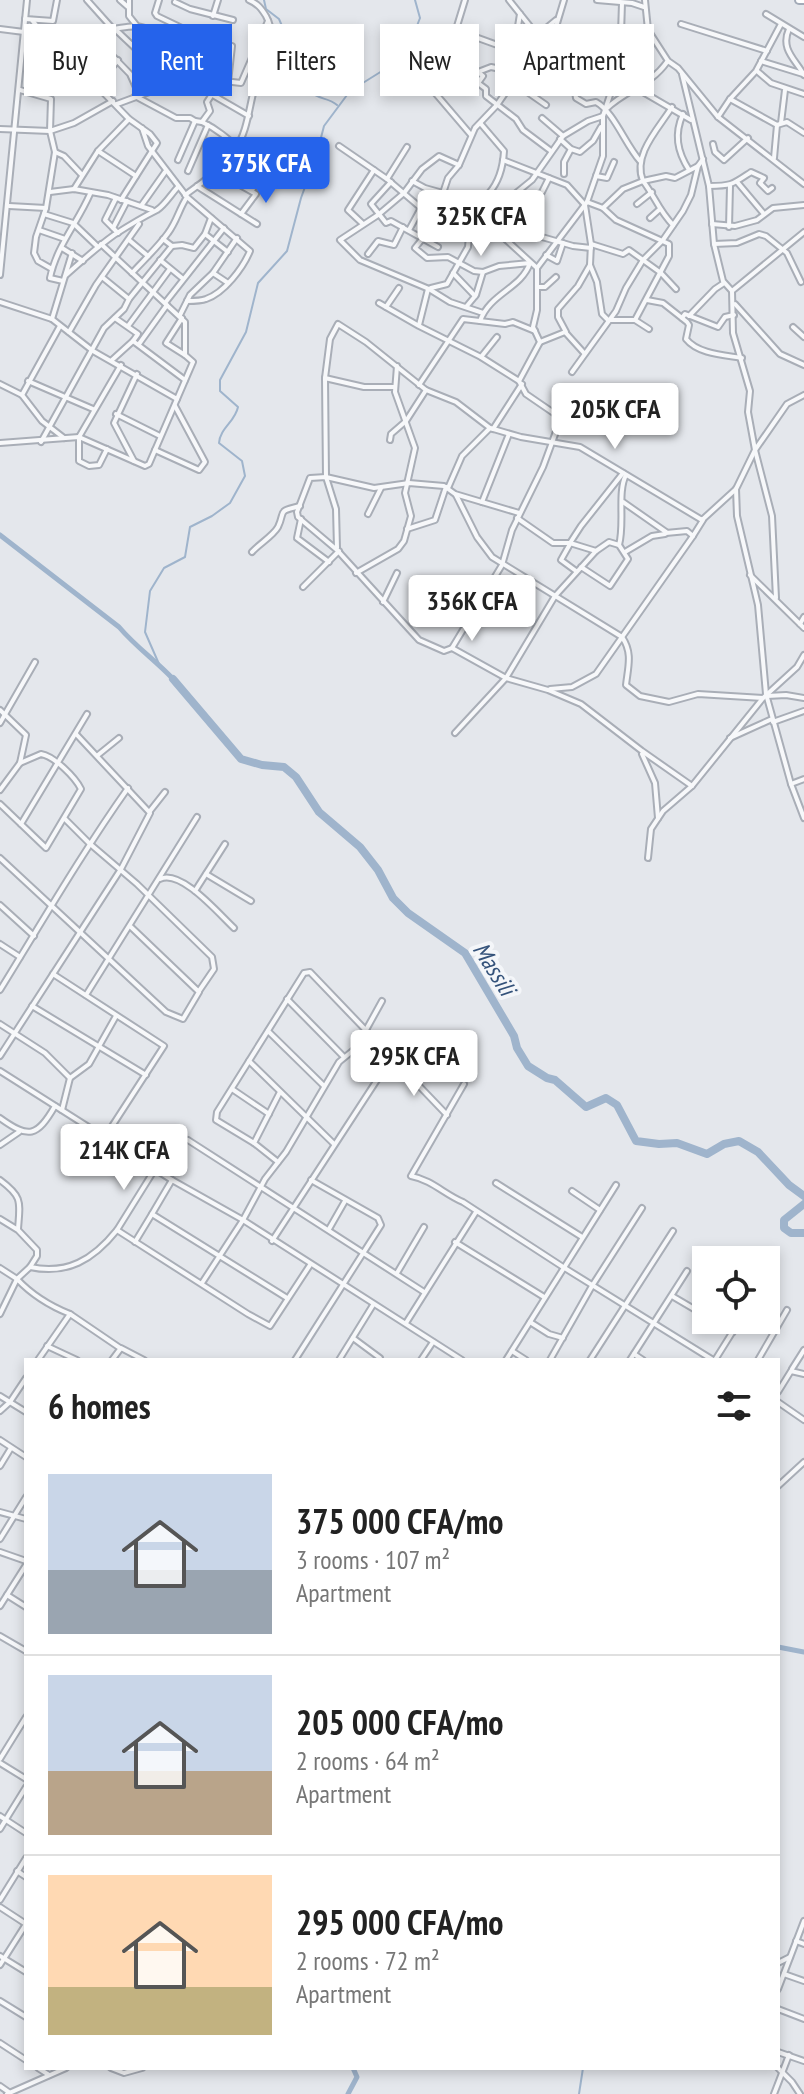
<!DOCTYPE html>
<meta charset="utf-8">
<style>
body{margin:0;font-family:"PT Sans Narrow",sans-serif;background:#f2f2f2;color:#222;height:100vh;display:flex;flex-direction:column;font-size:30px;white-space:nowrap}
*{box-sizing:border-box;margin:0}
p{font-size:26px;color:#767676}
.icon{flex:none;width:44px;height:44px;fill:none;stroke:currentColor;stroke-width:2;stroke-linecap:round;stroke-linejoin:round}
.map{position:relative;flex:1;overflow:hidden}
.details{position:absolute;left:24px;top:1358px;width:756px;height:712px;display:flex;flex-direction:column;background:#fff;border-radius:0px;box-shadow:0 4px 12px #0003}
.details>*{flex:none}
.guide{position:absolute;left:24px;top:24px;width:756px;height:72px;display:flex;gap:16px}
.buttons{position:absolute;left:692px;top:1246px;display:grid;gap:16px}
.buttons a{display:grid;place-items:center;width:88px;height:88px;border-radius:0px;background:#fff;box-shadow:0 4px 12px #0003;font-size:40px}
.price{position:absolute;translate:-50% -68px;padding:0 18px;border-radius:8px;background:#fff;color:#222;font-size:26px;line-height:52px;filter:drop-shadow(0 2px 4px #0008)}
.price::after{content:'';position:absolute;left:50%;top:48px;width:24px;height:18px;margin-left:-12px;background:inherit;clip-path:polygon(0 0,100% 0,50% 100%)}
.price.selected{background:#2563eb;color:#fff}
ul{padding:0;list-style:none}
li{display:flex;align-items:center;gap:24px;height:200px;padding:0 24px}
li+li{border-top:2px solid #e0e0e0}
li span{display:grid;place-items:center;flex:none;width:224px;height:160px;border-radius:0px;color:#555}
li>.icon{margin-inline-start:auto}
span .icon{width:96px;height:96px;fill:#fffc;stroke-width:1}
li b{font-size:34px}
h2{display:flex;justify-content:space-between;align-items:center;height:96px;padding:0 24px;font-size:34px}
.pill{padding:0 28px;border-radius:0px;background:#fff;box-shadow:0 4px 12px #0003;font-size:28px;line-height:72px}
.pill.selected{background:#2563eb;color:#fff}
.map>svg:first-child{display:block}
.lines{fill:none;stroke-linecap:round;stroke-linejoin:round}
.stream{stroke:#9fb4cc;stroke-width:2}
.canal{stroke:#9fb4cc;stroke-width:5}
.river{stroke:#9fb4cc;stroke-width:8}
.street-casing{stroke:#a9aeb7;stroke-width:8}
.primary-casing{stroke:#a3abb8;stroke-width:10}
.street{stroke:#f7f8fa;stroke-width:4}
.primary{stroke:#fff;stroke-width:6}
.labels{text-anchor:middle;stroke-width:8;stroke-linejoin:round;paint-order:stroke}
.water-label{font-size:24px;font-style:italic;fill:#34527a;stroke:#f4f6f9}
</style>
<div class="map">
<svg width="804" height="2094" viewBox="0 0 804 2094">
<rect width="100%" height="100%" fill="#e4e7ec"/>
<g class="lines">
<!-- stream -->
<g class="stream">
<path d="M264 0 266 9 279 19 288 40 300 55 307 70 310 91C318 100 328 97 337 105"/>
<path d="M159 664 145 632 150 591 164 568 185 557 190 527 212 516 230 503 245 476 242 461 219 443C220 428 235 422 238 407L220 391V380L246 332 258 283 287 251 301 198 316 157 324 126 350 91 382 71 413 36 420 18 415 0"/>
<polyline points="579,2094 583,2068"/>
</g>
<!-- canal -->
<g class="canal">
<path d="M0 535 119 627C136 647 156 661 173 679"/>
<polyline points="778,1647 804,1652"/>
<polyline points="348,2094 357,2077 353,2068"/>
</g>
<!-- river -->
<g class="river">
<polyline points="173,679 241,759 262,765 284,767 296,777 319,812 360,847 378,870 393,898 408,913 465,953 514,1036 517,1048 528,1066 547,1078 555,1080 586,1107 606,1098 617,1105 636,1141 659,1144 677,1143 707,1154 724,1144 739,1141 758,1152 789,1185 804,1196"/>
<polyline points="804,1204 784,1220 784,1228 791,1233 804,1233"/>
</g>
<!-- street casing -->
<g class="street-casing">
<g id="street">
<path d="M87 0 113 29C123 28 135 24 145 28 165 36 177 62 190 77"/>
<polyline points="120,0 128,7"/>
<polyline points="129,0 129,16 137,26"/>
<polyline points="159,0 155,13 157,16 203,38 232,46 228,82"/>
<polyline points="465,0 450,49 430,87 471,135"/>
<polyline points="509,0 549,50 568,61"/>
<polyline points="564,0 549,50 539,67 537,77 558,83 574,92"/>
<polyline points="597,0 632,3 644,7"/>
<polyline points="645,0 648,30 668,61 678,68 718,117 804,184"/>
<polyline points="175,2 190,9 233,20"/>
<polyline points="766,14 804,37"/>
<polyline points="213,16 218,0"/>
<polyline points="25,19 53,21 57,0"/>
<polyline points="32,20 67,65 80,78 97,86 129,119 150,134 157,143 121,200"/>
<polyline points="681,24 767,51"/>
<polyline points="109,26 98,41 130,74 139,94"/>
<polyline points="0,29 24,32"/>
<path d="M789 29C780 49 795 59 804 75"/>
<polyline points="116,30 173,84"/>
<polyline points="456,30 514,51"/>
<polyline points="515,32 528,43 556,20"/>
<polyline points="165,44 176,27"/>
<polyline points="450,49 483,76 478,83 486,89 486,96 516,119 523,130 551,151"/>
<polyline points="761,61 803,74"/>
<path d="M570 62 576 98 586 104 596 102C614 112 625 144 640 161"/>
<polyline points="620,65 622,3"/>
<polyline points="47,71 61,77 67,65"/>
<polyline points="757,71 771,83 804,94"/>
<polyline points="478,72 491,67 519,73 570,62 588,64 618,72"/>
<polyline points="682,74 709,186 714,244 723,281 732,291 733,333 750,391 748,412 755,450 772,516 776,598"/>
<path d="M220 82 207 102 210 111 202 122C226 133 241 153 262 167L252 191"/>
<polyline points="513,82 546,105"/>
<polyline points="615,82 636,88 691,120"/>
<polyline points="97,86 118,60"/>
<polyline points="20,90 51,99 50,131 55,152 46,208 36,237 34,253 38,261 52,269"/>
<polyline points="211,94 249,116"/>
<polyline points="135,96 176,118 190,118 195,121"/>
<polyline points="730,99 777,125 787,122 804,133"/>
<polyline points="117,104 190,77 241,83 268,21"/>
<path d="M606 109C627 89 650 86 667 62"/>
<path d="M683 114C674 134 677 151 689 170"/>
<polyline points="718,117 730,99 756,71 781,24"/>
<polyline points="542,118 563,136"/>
<polyline points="781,123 785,90"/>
<path d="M142 128 148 146 187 197 250 251C243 268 224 293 206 299 201 301 193 301 187 301"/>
<polyline points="0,129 50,131 74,123 113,101"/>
<polyline points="560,139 571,149 580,152 593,141 601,127"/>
<polyline points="713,144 715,152 724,160 748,138"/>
<polyline points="339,146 387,179 421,208 483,226 501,234 542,237 573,246 591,248"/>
<polyline points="98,151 136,176"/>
<polyline points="55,152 64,156 82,175"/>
<polyline points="774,158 777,125"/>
<polyline points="178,160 195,121 202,122"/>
<polyline points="503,160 567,185 585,205 591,244 590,265 597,282 602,314 608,320 635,320 649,329"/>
<polyline points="459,165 439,156 422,169 404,193 378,215 340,240 360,260 429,289 450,302 483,313"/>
<polyline points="188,171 208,125"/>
<polyline points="215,171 256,194 241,214"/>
<polyline points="564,174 564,162 571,149"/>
<polyline points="596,176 607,178 614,162"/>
<polyline points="387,179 407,147"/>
<polyline points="412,181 425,188 443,193"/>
<polyline points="391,182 371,204 386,223 391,221 438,247"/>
<polyline points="738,183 764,214"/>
<polyline points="197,186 257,224"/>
<path d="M709 186C732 186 733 184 751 172L764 178 760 183 768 191 772 188"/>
<polyline points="74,189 98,151 129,119"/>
<polyline points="50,192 74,189 108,195 152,210"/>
<path d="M185 195C203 182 223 168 235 150 248 131 249 106 255 86 261 61 280 42 266 16 261 8 258 4 249 0"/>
<polyline points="116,198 105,220 118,233"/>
<path d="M587 202 603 208 623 189 643 181C632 155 659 128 672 107"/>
<polyline points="637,204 652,192"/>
<polyline points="9,206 46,208"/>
<polyline points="141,206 165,172"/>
<path d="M448 208C484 211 502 185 504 151L481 124"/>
<polyline points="603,208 616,220 669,244 669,256 635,320"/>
<polyline points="44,214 73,223 98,247"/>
<polyline points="650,218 660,209"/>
<polyline points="363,224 348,210 374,170"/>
<polyline points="712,224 735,226 757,220 773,208 804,205"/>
<path d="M673 225C659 211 654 195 643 181L666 176 675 178 698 166"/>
<polyline points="483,226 490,212 487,210 505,202 532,180 563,136 588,121 603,116"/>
<polyline points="729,227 730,186"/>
<polyline points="113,228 127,201"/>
<polyline points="39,230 65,239"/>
<polyline points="409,230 421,208"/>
<polyline points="205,234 228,252"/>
<polyline points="440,235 448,208 443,193 448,178 459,165 475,128 497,105 519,73 514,51 520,14"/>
<polyline points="502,236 537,268"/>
<polyline points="541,236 517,213 542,192 549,178"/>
<path d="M423 238 415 248 427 258 448 257 474 271 483 272 499 266 530 263C521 289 490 293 480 321"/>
<polyline points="163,239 172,246 182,245 194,248 205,234 211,218"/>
<polyline points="129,240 148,256"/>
<polyline points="591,244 623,254 629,250 661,273 676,289"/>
<polyline points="714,244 737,243 759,234 766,236 787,253 801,282"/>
<polyline points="62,248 83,261"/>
<polyline points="368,254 378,241 394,245 403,227"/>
<polyline points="546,255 557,261 563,243"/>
<polyline points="160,260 182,278"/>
<path d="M132 273C144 260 158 247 168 233 177 221 179 209 187 197"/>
<polyline points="213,273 228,283"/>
<polyline points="453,273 475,296"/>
<polyline points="0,275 27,0"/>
<path d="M66 275C82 261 97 247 114 235 128 226 143 217 157 210 165 205 172 193 178 187"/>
<polyline points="102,277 129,299"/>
<path d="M63 281 50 278C56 247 78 222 90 194"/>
<polyline points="538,287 545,287 556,277"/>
<polyline points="431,288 447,284 468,247 469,236 478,225"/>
<polyline points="732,291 804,232"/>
<path d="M647 300 663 303 687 322 689 325 686 339C698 354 724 355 742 358"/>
<polyline points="0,302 52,319 93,351 177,399"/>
<polyline points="165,303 224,228"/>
<polyline points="379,303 419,326 481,357 519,381 526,394 561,418 543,467 512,530 502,565 452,648 506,678 548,690 581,704 642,751 692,786"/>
<polyline points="735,304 780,354 804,365"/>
<polyline points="386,307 399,288"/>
<polyline points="466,307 476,295 483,272"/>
<polyline points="180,315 190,295 213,273 237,238"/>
<polyline points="689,316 715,289 724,283"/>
<polyline points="115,318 138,334 133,341"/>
<polyline points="182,318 166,343 185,355"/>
<polyline points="682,318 685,314 718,327 725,317 734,315"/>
<polyline points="52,319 72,253"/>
<polyline points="419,325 428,289"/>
<polyline points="128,326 170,269"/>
<polyline points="793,327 804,337"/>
<polyline points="69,332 96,285 139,224"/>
<polyline points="566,332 558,317 558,309 578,286 590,265"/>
<polyline points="540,342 565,332 584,353"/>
<polyline points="139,344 167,305"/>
<polyline points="481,357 497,337"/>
<polyline points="112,360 133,341 185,380"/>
<polyline points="572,372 616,311 626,288 643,260 663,240 683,211 691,195 698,166 703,159"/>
<polyline points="325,378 330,339 338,324 366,342 426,390 456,402 490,428 521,437 580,447 702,520 736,489 755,450 787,404 804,395"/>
<polyline points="28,381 93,409"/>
<polyline points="519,381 540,342 533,327 537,310 537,268 587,202 603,156 603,116 620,65 648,30"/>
<polyline points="0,384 22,395 60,326"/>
<polyline points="419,385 463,319 505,324 513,322 535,331"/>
<polyline points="22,395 42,421 64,438"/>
<polyline points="116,414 160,436"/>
<polyline points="493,429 522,384"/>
<polyline points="390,440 391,434 406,421 426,390"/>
<polyline points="41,442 104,328 124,309 129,299 172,246"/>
<polyline points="0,443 79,437 145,466 149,464 193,362 185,355 185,322 101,244"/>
<polyline points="107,449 99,465 89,466 79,461 79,437 121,365"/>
<polyline points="155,450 199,470 205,462 175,406"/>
<polyline points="134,461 114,423 137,374"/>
<polyline points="448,488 462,456 490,428"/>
<polyline points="736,489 737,516 758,605 766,694 791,784 804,818"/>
<path d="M456 495 477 537 492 557 622 637C633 653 628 667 626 685L640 696 669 702 698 694 763 698"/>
<polyline points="482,502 509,434"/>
<polyline points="623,502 666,532"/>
<polyline points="368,514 381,488"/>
<polyline points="517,518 553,543 570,543"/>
<polyline points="301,519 297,538 329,562"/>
<polyline points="407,529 435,520 446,487"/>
<polyline points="666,533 687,531 693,536 703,520"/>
<polyline points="570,544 561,560 576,571"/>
<path d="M619 545C625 524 617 492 626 475"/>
<polyline points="337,548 336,509 326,477 325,378 364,387 394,387"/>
<polyline points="596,551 570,543 581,526 623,473"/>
<path d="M252 552C259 544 273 536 278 527 286 510 276 512 300 506"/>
<polyline points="625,552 652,536 665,534"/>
<polyline points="356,573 398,549 404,541 411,516 405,493 415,448 395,392 397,366"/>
<polyline points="750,575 804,628"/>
<polyline points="303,587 339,551"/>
<polyline points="383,602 397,573"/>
<polyline points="800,624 804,617"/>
<polyline points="452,648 444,651 419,640 337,550 298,517 297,512 310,478 326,477 374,488 409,483 444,486 455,494 519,513"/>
<polyline points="550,689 572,687 596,674 693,536"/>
<polyline points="767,696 786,695 804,698"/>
<polyline points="0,710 26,735 20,763"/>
<polyline points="773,722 804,711"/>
<polyline points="0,723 35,662"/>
<polyline points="455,733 506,678 555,596 596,551 609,542 619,545 628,559 610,586 581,567"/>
<polyline points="730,738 772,719"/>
<polyline points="642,754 655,783 658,818"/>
<polyline points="98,755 119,738"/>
<polyline points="791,784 804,779"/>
<path d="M0 790 20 763 41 754C54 756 75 777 81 789L46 848 0 804"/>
<polyline points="150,811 165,792"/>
<polyline points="65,819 89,843 137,884 212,957 214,969 199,991"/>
<polyline points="21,824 87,714"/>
<polyline points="0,858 166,1012 183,1019 199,992 131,927"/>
<polyline points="648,858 651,829 663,811 692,786 763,698 797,667 804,655"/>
<polyline points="206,874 251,901"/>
<path d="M160 879C181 869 218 913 234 928"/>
<polyline points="195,891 225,844"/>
<polyline points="0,905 34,936"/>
<polyline points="0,944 20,957"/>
<polyline points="53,974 164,1046 105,1137"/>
<path d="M0 990C42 922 82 853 128 788"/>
<polyline points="86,995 197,817"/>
<polyline points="287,999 344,1057"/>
<polyline points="32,1006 146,1075"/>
<polyline points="0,1024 45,1053 70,1078"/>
<polyline points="268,1031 324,1086"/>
<polyline points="0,1056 121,869 150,813 76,734"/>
<polyline points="249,1061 334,1144"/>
<polyline points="399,1063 407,1056 432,1045"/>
<polyline points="0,1071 172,1180 243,1220 462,1360"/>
<path d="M464 1084 411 1176C432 1180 444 1194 463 1202L563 1267 713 1360"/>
<polyline points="232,1089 269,1114"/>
<polyline points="62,1110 70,1078 89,1064 116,1016"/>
<path d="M0 1118C29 1139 37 1137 55 1106"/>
<polyline points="254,1143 216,1120 217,1112 304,973 310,972 447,1115"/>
<polyline points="0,1145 19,1132"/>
<polyline points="131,1154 170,1137 188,1140 424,1292"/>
<polyline points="278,1162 254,1143 280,1092"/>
<path d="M0 1180C23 1197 20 1202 18 1229"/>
<polyline points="172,1180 152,1214 287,1298"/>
<polyline points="496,1183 582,1237"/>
<polyline points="572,1191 600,1210"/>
<polyline points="0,1219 18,1230 37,1250 37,1256 30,1267"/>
<polyline points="329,1229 345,1201"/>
<polyline points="117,1230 155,1169"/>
<polyline points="272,1241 392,1057"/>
<polyline points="135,1242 152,1214"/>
<polyline points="455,1242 544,1297"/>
<path d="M0 1268 17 1279 30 1267C67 1275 93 1260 117 1230L248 1314 270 1326 310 1265"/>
<polyline points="397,1273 424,1227"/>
<polyline points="202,1283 243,1220 265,1179 286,1152 339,1062 356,1048 382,1001"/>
<polyline points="672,1296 706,1316"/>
<polyline points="700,1312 706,1305"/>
<path d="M0 1314 17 1279C32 1295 50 1306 70 1314L38 1360"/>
<polyline points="70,1314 120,1348"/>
<polyline points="712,1320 733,1332"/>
<polyline points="530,1322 549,1334 563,1338"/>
<polyline points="406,1323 476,1212"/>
<polyline points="353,1338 380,1358 379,1360"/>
<polyline points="47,1346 77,1360"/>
<polyline points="512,1351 526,1360"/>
<polyline points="634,1354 643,1360"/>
<polyline points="112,1360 121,1348 144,1360"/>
<polyline points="295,1360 381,1225 378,1218 311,1180"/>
<polyline points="339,1360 373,1305"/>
<polyline points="421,1360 433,1342"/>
<polyline points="506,1360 616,1185"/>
<polyline points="550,1360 592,1286 642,1208"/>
<polyline points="590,1360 673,1231"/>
<polyline points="630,1360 687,1271"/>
<polyline points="715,1360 740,1320"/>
<polyline points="758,1360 787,1310"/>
<polyline points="792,1369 804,1350"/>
<polyline points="778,1392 791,1371 804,1374"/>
<polyline points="0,1396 26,1412"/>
<polyline points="778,1402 804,1420"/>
<polyline points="0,1411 10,1402 26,1378"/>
<polyline points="0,1440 26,1457"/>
<polyline points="0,1466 11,1448"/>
<polyline points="778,1486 804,1462"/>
<polyline points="0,1512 26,1519"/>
<polyline points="0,1539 26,1497"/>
<polyline points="0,1552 26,1561"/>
<polyline points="7,1595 26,1607"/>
<polyline points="0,1606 26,1565"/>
<polyline points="0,1636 26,1651"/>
<polyline points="0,1759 26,1717"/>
<polyline points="0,1763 26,1779"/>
<polyline points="0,1816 26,1833"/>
<polyline points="0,1829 26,1787"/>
<polyline points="17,1871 26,1877"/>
<polyline points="0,1900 26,1858"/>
<polyline points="0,1907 26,1924"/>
<polyline points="796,1941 804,1944"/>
<polyline points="0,1956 26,1972"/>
<polyline points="778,1963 790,1957"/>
<polyline points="0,1965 26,1924"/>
<polyline points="784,1974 804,1981"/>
<polyline points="778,1989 804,1921"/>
<polyline points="0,2001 26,2017"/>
<polyline points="778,2009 804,2019"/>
<polyline points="0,2043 26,2060"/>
<polyline points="778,2052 804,2061"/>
<polyline points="38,2068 49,2075"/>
<polyline points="111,2068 124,2073 142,2068"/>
<polyline points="778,2068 792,2082 800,2094"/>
<polyline points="0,2086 10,2093"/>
<polyline points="7,2094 66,2068"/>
<polyline points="774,2094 789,2055"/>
</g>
</g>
<!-- primary casing -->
<g class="primary-casing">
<polyline id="primary" points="799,0 804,0"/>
</g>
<!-- street -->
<use href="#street" class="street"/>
<!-- primary -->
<use href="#primary" class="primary"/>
</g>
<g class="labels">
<!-- water labels -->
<g class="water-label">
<text transform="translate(494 969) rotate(58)" y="8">Massili</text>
</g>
</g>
</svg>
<div class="buttons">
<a><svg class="icon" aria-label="locate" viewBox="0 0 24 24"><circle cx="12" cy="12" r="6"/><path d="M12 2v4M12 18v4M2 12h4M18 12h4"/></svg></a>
</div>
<b class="price selected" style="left:266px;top:205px">375K CFA</b>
<b class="price" style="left:481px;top:258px">325K CFA</b>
<b class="price" style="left:615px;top:451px">205K CFA</b>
<b class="price" style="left:472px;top:643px">356K CFA</b>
<b class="price" style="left:414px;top:1098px">295K CFA</b>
<b class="price" style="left:124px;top:1192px">214K CFA</b>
<div class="guide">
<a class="pill">Buy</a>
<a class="pill selected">Rent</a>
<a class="pill">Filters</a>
<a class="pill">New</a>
<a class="pill">Apartment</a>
</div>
<section class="details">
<h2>6 homes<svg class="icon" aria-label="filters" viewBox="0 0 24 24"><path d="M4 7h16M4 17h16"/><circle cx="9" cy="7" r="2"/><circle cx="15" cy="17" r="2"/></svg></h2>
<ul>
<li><span style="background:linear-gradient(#c9d6e8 60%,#9aa5b1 0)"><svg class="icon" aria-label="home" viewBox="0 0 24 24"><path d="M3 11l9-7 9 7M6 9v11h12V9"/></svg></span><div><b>375 000 CFA/mo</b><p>3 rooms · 107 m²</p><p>Apartment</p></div></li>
<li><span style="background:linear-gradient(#c9d6e8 60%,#b9a48a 0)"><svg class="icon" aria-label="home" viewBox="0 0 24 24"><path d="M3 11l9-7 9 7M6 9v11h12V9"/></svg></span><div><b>205 000 CFA/mo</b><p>2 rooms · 64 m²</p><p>Apartment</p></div></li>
<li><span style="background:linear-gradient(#ffd9b3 70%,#c2b280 0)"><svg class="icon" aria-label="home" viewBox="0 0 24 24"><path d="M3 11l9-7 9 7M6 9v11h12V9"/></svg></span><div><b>295 000 CFA/mo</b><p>2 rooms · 72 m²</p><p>Apartment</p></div></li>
</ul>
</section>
</div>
